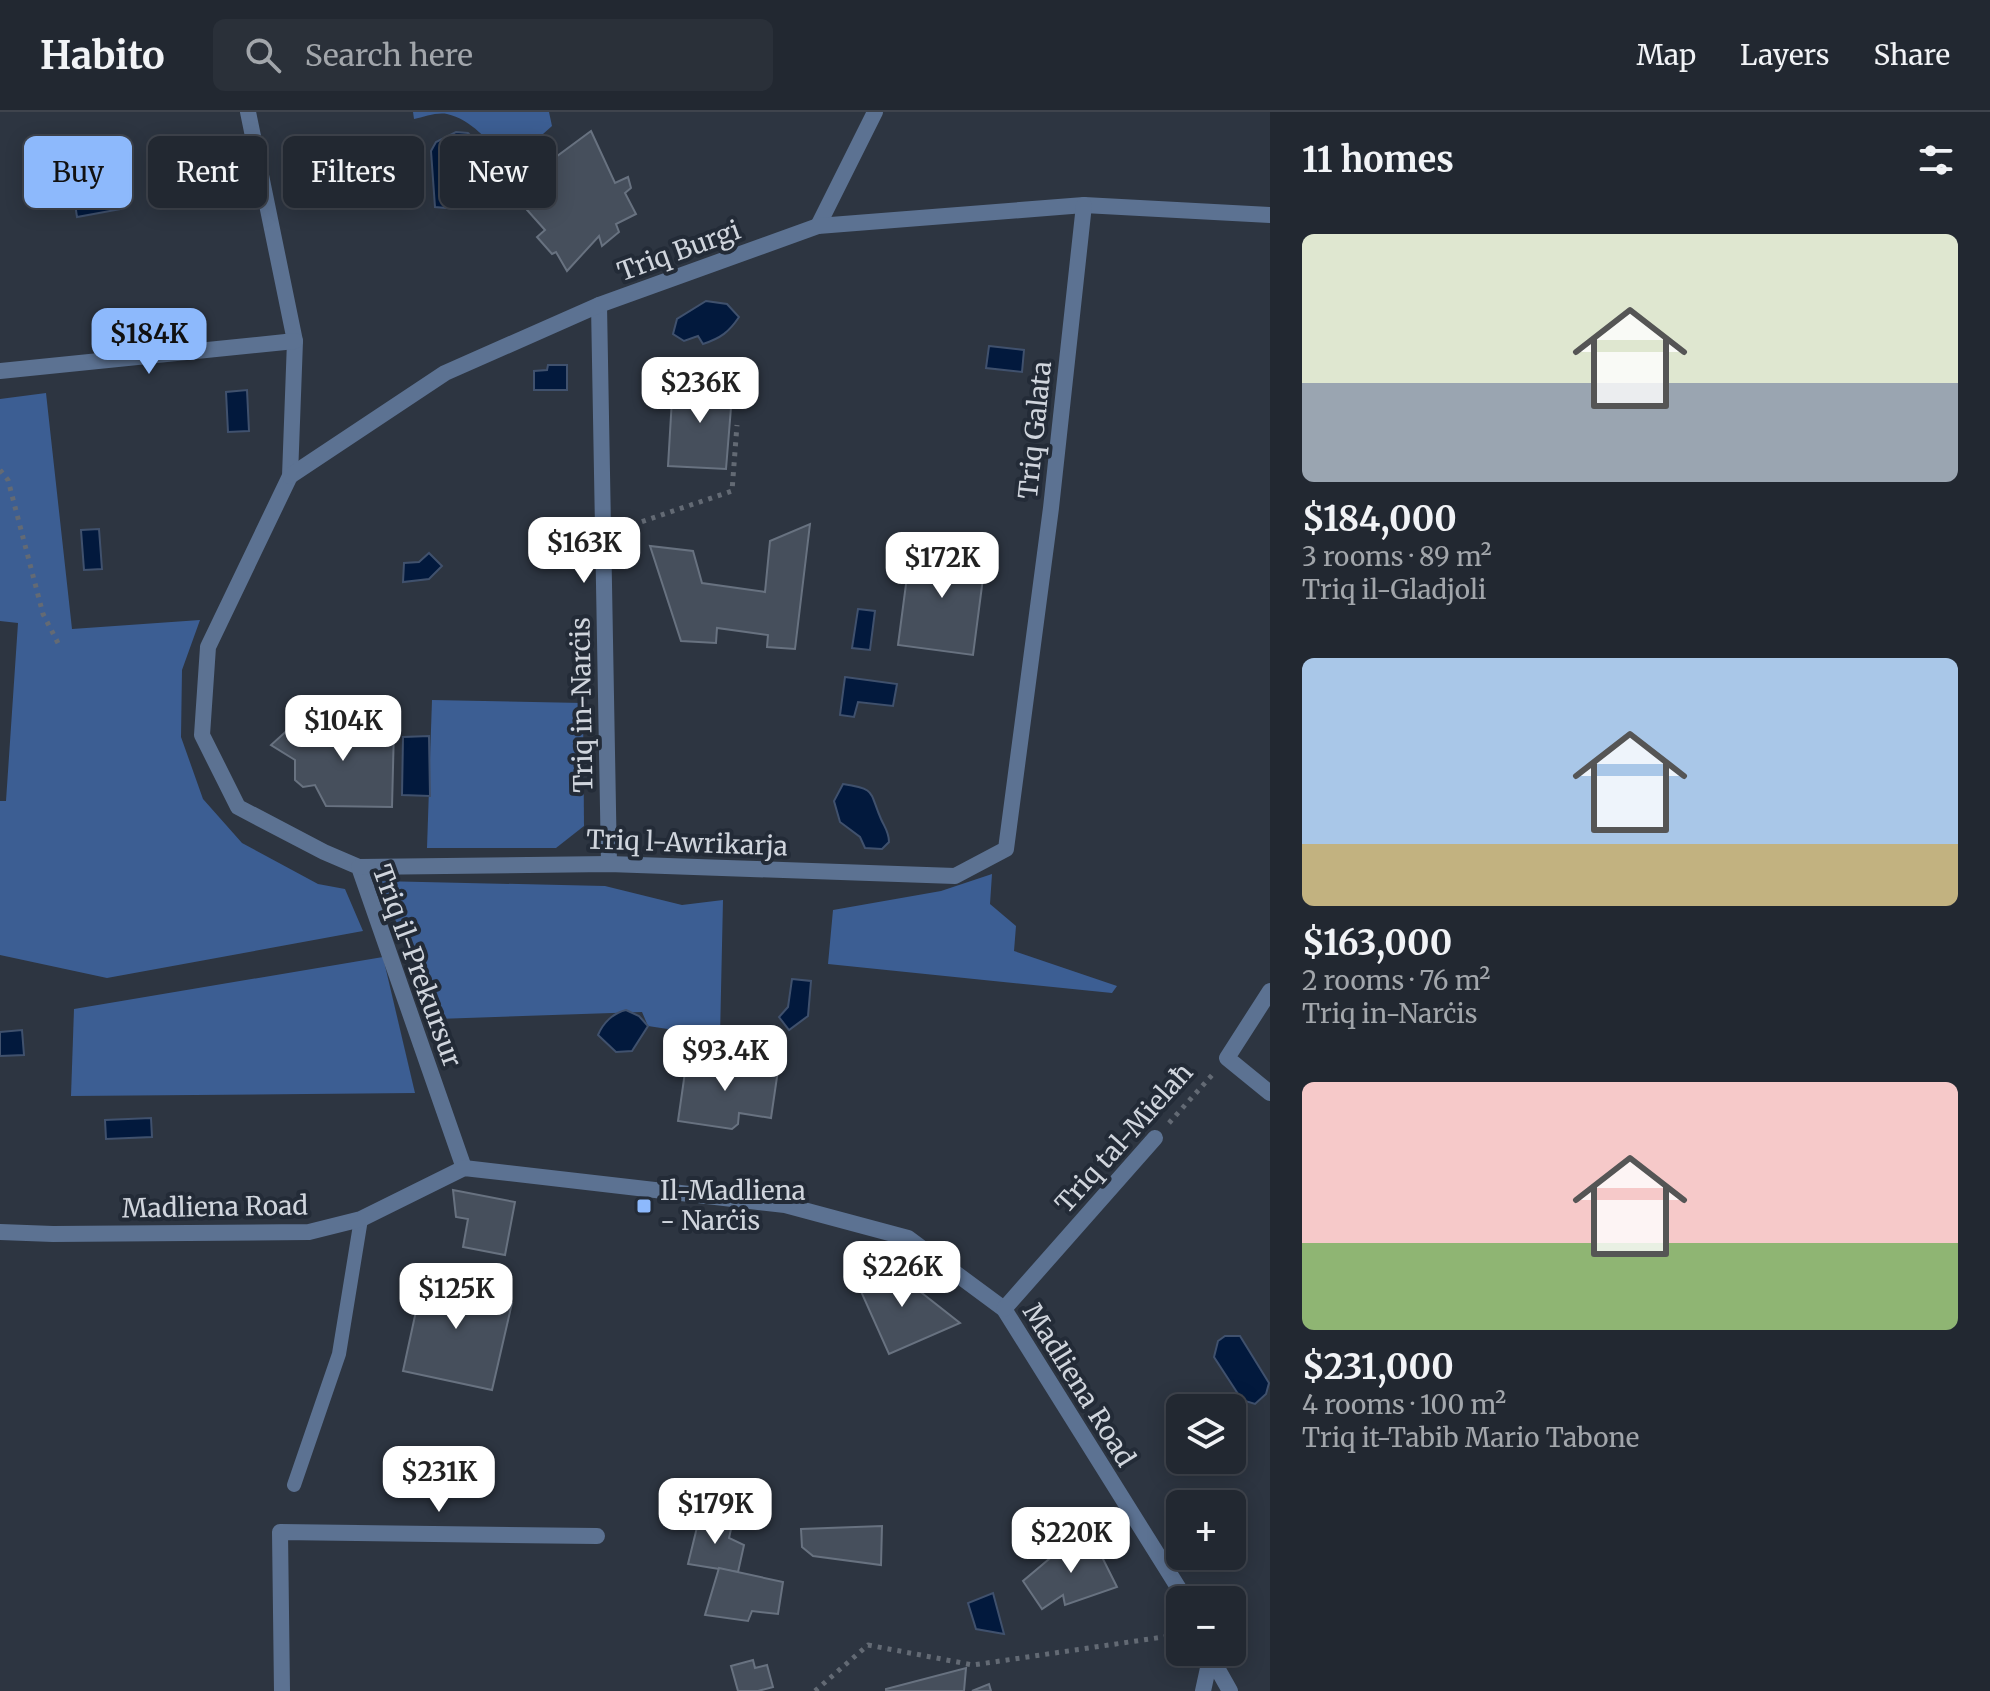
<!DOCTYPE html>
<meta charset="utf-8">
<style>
body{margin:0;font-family:Merriweather,serif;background:#2a3039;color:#f1f3f6;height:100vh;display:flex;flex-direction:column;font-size:30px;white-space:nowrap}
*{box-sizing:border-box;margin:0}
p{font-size:26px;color:#a2a6ab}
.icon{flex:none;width:44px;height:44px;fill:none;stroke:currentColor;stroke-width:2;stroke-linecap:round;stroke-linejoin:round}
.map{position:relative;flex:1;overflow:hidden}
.drawer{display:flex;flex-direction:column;background:#222831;width:720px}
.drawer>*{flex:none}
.guide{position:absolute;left:24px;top:24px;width:760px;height:72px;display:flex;gap:16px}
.fabs{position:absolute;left:1166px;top:1282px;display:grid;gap:16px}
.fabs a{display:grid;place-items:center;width:80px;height:80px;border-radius:12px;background:#222831;box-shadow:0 4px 20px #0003,0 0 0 2px #3f444d;font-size:40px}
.price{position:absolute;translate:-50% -68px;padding:0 18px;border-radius:16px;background:#fff;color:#222;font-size:26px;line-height:52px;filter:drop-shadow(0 2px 4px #0008)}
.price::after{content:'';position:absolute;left:50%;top:48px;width:24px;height:18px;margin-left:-12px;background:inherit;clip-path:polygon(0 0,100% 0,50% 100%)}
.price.selected{background:#8db9fc;color:#111}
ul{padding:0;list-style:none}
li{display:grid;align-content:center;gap:16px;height:424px;padding:0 32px}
li span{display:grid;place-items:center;height:248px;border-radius:12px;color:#555}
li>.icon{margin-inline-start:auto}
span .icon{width:144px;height:144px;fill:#fffc;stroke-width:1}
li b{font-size:34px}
h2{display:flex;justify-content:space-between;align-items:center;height:96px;padding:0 32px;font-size:34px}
.chip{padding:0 28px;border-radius:12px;background:#222831;box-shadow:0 4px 20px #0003,0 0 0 2px #3f444d;font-size:28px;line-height:72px}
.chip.selected{background:#8db9fc;color:#111}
header{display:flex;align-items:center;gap:48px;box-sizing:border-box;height:112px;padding:0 40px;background:#222831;border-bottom:2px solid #3f444d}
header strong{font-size:38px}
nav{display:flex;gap:44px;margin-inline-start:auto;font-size:28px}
.search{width:560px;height:72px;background:#2a3039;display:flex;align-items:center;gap:20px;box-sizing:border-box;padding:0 28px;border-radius:12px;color:#a2a6ab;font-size:30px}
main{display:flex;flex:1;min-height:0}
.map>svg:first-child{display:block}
.green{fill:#3c5e93}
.water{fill:#02193d;stroke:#40516d;stroke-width:2}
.building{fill:#464f5c;stroke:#687280;stroke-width:2}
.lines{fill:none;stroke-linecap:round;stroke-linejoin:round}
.path{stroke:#636a74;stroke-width:5;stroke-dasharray:4 6;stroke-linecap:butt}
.service{stroke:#5c7292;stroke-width:14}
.minor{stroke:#5c7292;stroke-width:16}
.poi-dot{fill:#8db9fc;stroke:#232b37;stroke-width:3}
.labels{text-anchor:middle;stroke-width:8;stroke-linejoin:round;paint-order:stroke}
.street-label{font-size:26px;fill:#d0d5dd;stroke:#232b37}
.poi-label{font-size:26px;fill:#d0d5dd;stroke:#232b37;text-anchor:start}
</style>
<header>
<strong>Habito</strong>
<div class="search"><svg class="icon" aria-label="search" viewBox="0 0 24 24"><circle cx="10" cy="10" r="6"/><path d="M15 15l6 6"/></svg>Search here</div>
<nav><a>Map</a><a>Layers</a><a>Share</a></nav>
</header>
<main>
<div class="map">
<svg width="1270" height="1579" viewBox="0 0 1270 1579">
<rect width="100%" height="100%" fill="#2d3541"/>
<!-- green -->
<g class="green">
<path d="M413 0H549L552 14 516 46H505C489 30 471 7 447 2 437 0 424 5 414 7Z"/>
<polygon points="46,281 72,517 200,508 182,558 181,625 203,687 242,731 318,772 345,777 363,819 107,866 0,843 0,689 6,689 18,511 0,509 0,287"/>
<polygon points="432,588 583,591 584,714 556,736 427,736"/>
<polygon points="992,762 990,792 1016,814 1014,839 1117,874 1112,881 828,852 833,798 941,779"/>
<polygon points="379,769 605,774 682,793 723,788 720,925 648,914 642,900 437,907"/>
<polygon points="383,845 415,981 71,984 74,897"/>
</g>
<!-- water -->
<g class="water">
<polygon points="456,20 468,21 499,54 458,97 435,95 431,39 436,30"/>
<polygon points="120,76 121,97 77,105 74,85"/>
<path d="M706 189 727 192 739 205C729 220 721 226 703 232L698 224 684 229 673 222 677 207Z"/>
<polygon points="989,234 1024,238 1022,260 986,256"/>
<polygon points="548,253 567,253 567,278 534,278 534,259 547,258"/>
<polygon points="247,278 249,319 228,320 226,280"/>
<polygon points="99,417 102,457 84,458 81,418"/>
<polygon points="429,441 442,454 429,467 403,470 404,451 419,450"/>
<polygon points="858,497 875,499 870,538 852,536"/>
<polygon points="845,565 897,572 893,594 858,590 854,605 840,603"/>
<polygon points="429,624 430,684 402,683 403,625"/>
<path d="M843 672C877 677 869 680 881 707 885 716 889 720 889 730L882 737 865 736 860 725 840 710 834 689Z"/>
<polygon points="792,867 811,869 808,904 789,918 779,905 788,895"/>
<path d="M626 898 639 904 648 914 632 939 616 940 598 923C603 911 613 901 626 898Z"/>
<polygon points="22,918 24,943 0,944 0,920"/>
<polygon points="151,1006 152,1025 106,1027 105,1008"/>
<polygon points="1225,1224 1240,1224 1269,1271 1266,1282 1255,1292 1242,1288 1214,1245 1218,1229"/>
<polygon points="993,1481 1004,1522 976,1517 968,1491"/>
</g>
<!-- building -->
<g class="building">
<polygon points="591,19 615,71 628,65 631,76 625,81 636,102 616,112 619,120 602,134 599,124 567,159 556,140 552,142 537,125 545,118 510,79"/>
<polygon points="673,270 733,271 726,357 668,354"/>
<polygon points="810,412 795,537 767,535 768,523 717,516 716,531 681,529 650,434 693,439 702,471 765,480 770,429"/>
<polygon points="911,434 986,443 973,543 898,533"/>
<polygon points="292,614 394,616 392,695 326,694 315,673 303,675 295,668 295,648 271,633"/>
<polygon points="687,946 778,958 771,1006 739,1001 738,1012 732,1017 678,1009"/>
<polygon points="453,1078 515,1090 505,1143 463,1135 468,1107 456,1105"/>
<polygon points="880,1148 960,1211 889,1242 859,1175"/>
<polygon points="426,1153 479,1165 475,1183 512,1191 492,1278 403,1259"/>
<polygon points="700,1403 732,1413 729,1426 744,1433 738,1460 688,1452"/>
<polygon points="882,1414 881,1453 813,1444 802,1435 801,1417"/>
<polygon points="1080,1421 1087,1439 1097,1435 1117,1475 1065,1493 1063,1483 1042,1497 1023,1469"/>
<polygon points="719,1456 783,1470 778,1502 752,1499 748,1509 705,1503"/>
<polygon points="753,1548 755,1556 767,1553 773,1575 758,1579 738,1579 731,1554"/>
<polygon points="966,1556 964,1579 886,1579 886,1577"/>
<polygon points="989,1572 991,1579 972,1579"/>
</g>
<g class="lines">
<!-- path -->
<g class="path">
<polyline points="0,358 8,368 43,502 59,533"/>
<polyline points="623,416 732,379 737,313"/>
<polyline points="1169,1011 1213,962"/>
<polyline points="815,1579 868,1533 973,1553 1170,1524 1180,1517"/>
</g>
<!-- service -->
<polyline class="service" points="294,1373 339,1242 361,1107"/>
<!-- minor -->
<g class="minor">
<polyline points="248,0 295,229 290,364 208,535 202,623 238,695 324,740 359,755 464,1056"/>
<polyline points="818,114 875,0"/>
<polyline points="599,193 609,752"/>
<polyline points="0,259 295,229"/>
<polyline points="290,364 445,261 599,193 818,114 1084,93 1270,103"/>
<polyline points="359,755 609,752 955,764 1006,737 1051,396 1084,93"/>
<polyline points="1270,879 1227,946 1270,981"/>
<polyline points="0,1120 53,1122 309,1120 361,1107 464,1056 785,1093 908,1126 1004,1197 1186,1488"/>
<polyline points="1004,1197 1155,1026"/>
<polyline points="1208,1540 1230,1579"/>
<polyline points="282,1579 280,1420 597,1424"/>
<polyline points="1203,1579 1210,1547"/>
</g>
</g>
<!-- markers -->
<rect class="poi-dot" x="636" y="1086" width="16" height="16" rx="4"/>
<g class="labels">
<!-- street labels -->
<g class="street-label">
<text transform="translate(679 139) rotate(-20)" y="9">Triq Burgi</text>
<text transform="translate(1035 318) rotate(-84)" y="9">Triq Galata</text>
<text transform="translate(582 593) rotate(-91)" y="9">Triq in-Narċis</text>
<text transform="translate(687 731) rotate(2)" y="9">Triq l-Awrikarja</text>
<text transform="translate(417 854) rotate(70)" y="9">Triq il-Prekursur</text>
<text transform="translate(1124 1026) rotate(-48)" y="9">Triq tal-Mielaħ</text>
<text transform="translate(215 1095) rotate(-1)" y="9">Madliena Road</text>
<text transform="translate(1079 1273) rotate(58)" y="9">Madliena Road</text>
</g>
<!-- poi labels -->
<g class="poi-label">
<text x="660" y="1088">Il-Madliena<tspan x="660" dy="30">- Narċis</tspan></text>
</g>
</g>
</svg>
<div class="fabs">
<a><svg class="icon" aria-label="layers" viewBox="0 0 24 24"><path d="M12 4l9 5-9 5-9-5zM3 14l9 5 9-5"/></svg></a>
<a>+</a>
<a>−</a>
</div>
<b class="price selected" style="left:149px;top:264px">$184K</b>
<b class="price" style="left:700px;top:313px">$236K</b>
<b class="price" style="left:584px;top:473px">$163K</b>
<b class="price" style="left:942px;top:488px">$172K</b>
<b class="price" style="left:343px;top:651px">$104K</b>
<b class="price" style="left:725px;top:981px">$93.4K</b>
<b class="price" style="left:902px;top:1197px">$226K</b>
<b class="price" style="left:456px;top:1219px">$125K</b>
<b class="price" style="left:439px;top:1402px">$231K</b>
<b class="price" style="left:715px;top:1434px">$179K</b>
<b class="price" style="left:1071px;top:1463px">$220K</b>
<div class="guide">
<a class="chip selected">Buy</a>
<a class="chip">Rent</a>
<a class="chip">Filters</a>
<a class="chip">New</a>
</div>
</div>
<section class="drawer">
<h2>11 homes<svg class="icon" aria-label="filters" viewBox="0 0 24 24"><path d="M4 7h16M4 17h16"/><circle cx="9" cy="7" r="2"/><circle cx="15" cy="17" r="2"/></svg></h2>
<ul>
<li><span style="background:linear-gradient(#dfe7d0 60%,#9aa5b1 0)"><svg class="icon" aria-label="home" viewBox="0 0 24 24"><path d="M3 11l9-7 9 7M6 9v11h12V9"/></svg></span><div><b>$184,000</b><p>3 rooms · 89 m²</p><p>Triq il-Gladjoli</p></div></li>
<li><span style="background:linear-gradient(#a9c7e8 75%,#c2b280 0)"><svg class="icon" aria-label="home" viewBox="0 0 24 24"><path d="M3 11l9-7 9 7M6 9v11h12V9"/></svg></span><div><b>$163,000</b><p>2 rooms · 76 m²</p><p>Triq in-Narċis</p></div></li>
<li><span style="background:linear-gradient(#f6c9c9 65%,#8fb573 0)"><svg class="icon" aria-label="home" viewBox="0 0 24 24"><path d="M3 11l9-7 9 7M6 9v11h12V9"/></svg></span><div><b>$231,000</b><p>4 rooms · 100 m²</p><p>Triq it-Tabib Mario Tabone</p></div></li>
</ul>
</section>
</main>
